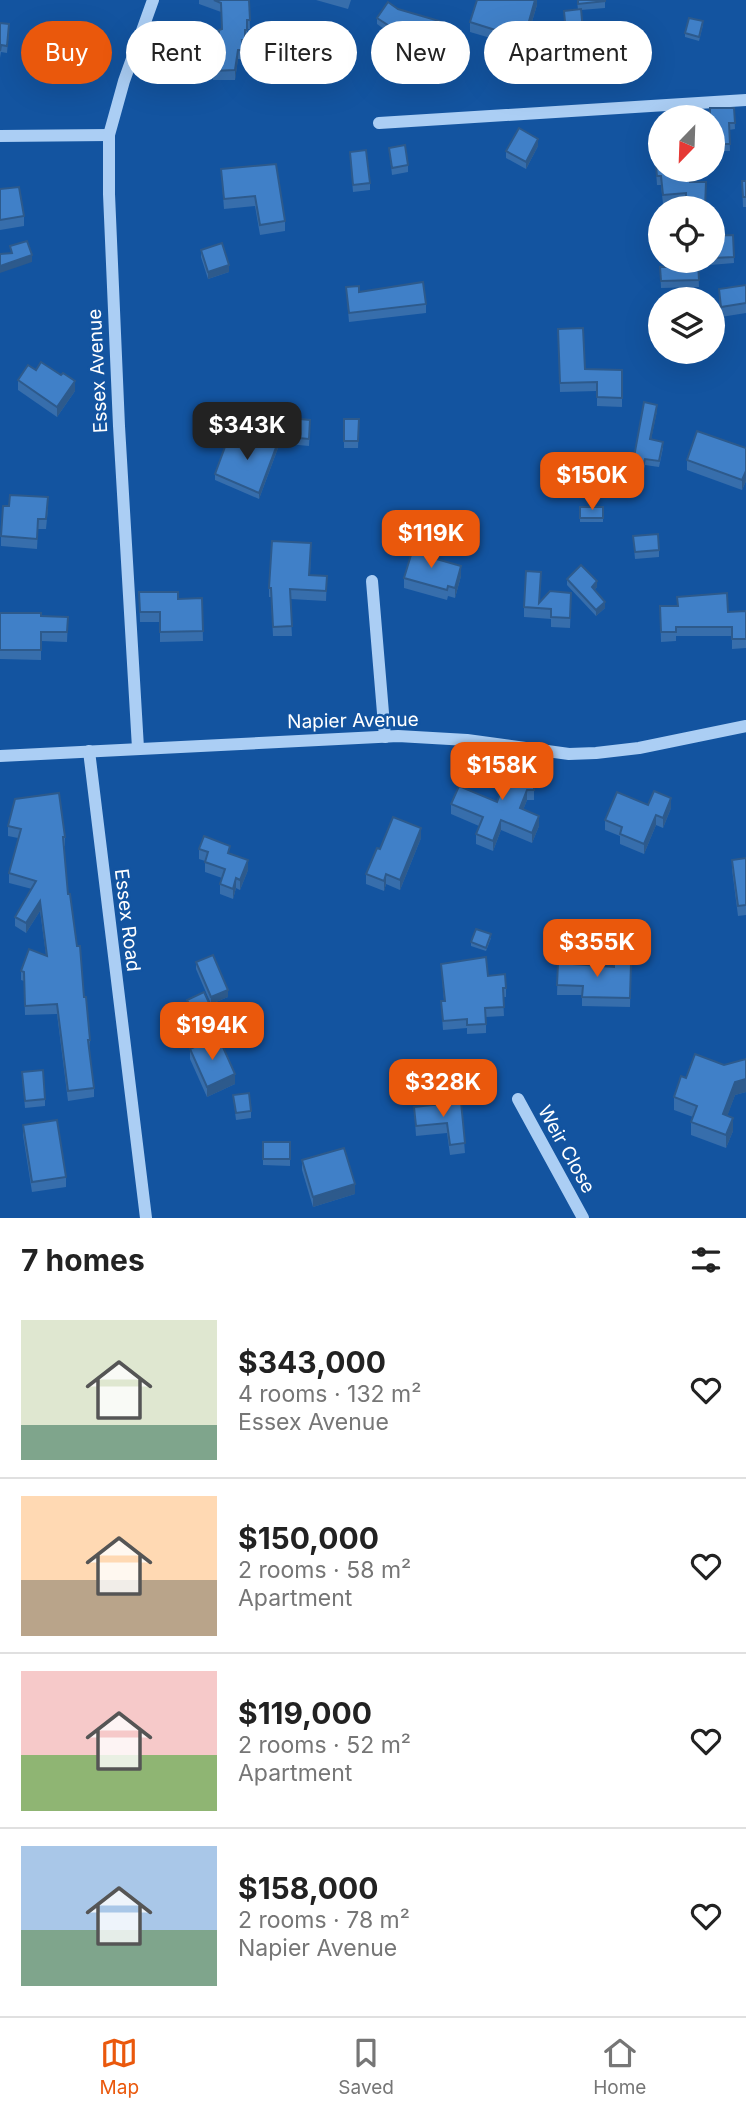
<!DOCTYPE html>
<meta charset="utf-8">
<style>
body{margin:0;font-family:Inter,sans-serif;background:#f6f6f6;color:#222;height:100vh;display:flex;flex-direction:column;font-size:26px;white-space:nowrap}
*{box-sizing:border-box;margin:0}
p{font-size:23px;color:#767676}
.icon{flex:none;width:38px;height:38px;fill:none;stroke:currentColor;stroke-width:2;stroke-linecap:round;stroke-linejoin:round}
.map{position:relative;height:1218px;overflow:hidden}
.side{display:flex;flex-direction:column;background:#fff;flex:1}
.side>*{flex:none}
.top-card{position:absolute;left:21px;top:21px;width:705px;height:63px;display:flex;gap:14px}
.needle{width:46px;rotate:203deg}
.fabs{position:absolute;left:648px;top:105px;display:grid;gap:14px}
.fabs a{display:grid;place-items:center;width:77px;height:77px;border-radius:50%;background:#fff;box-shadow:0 7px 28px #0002;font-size:35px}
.price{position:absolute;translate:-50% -60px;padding:0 16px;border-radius:14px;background:#ea580c;color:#fff;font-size:23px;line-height:46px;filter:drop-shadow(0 2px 4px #0008)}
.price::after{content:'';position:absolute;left:50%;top:42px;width:21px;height:16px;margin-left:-10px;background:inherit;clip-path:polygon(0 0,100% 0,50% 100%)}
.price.active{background:#222;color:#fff}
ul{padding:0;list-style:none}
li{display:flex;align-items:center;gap:21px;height:175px;padding:0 21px}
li+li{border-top:2px solid #e0e0e0}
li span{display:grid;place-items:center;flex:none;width:196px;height:140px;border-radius:0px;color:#555}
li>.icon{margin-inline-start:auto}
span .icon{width:84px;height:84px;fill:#fffc;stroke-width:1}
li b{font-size:30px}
h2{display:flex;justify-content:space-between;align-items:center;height:84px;padding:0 21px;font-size:30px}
.tag{padding:0 24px;border-radius:32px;background:#fff;box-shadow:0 7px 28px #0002;font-size:24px;line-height:63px}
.tag.active{background:#ea580c;color:#fff}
.menu{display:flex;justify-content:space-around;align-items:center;height:98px;border-top:2px solid #e0e0e0;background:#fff;font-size:19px;color:#767676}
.menu a{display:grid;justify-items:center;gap:4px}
.menu .active{color:#ea580c}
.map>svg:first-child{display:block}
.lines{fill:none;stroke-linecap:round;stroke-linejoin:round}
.minor{stroke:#abcef4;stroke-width:12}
.wall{fill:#376eac}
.shaded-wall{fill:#2d5a8c}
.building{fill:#4080c8;stroke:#2d5a8c;stroke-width:2}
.labels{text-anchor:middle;stroke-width:5;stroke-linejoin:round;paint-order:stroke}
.street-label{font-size:19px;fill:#fff;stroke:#1354a0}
</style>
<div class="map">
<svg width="746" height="1218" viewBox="0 0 746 1218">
<rect width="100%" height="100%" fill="#1354a0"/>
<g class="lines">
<!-- minor -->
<g class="minor">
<polyline points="379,123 746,100"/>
<polyline points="0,136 109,135"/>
<polyline points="372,581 385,737"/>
<polyline points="138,748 119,426 109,194 109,135 124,81 153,0"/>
<polyline points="89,751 146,1218"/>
<polyline points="0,756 398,736 467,740 569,754 596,753 639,748 746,726"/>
<polyline points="518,1099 583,1218"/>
</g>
</g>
<!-- wall -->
<g class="wall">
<polygon points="199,0 249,0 250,29 247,29 247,39 245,39 245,49 243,50 243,59 238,59 235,80 213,80 212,50 217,50 222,29 221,12 199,4"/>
<polygon points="316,0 351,0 348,9"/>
<polygon points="535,0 537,0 537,5 524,48 470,32 470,22"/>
<polygon points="577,0 605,0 605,8 581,10 583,38 566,40 564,11 578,10"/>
<polygon points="398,9 439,28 434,44 392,32 391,34 377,24 377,18"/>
<polygon points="0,23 9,31 7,53 1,52 0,58"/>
<polygon points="703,25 699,41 685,37 685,33"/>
<polygon points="734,108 735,129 729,130 730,151 712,151 712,117"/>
<polygon points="538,146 526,169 506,158 506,151"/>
<polygon points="389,148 408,165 408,172 392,175"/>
<polygon points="350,152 370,183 370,190 353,192"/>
<polygon points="655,157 689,170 686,202 663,204 661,185 657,185"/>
<polygon points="276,164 285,221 285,231 260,235 255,206 224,209 221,169"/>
<polygon points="742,181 746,181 746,207 743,207"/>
<polygon points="0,189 24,216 24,226 0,230"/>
<polygon points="733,235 734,263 698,266 699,287 661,288 660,267 676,267 676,261 712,261 712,236"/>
<polygon points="201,250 229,272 208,279 201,257"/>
<polygon points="746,285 746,313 721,317 719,299 719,289"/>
<polygon points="346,287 359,292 426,304 426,313 349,322"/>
<polygon points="558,329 585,369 622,370 622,407 597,406 597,391 560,392"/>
<polygon points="36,370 75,391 57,417 18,390 18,380"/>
<polygon points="657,411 651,439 663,448 659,467 645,465 642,476 632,474 632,468"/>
<polygon points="344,419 359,419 358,448 344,448"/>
<polygon points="310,427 309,446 278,443 278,448 259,499 215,480 215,474 256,443 277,441 277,436"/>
<polygon points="746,448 746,481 742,490 687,470 687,460"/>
<rect x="580" y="507" width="23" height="15"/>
<polygon points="48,508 46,529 38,529 37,549 1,546 1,536"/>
<polygon points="405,525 401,536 387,530 387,527"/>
<polygon points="633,536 659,550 659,557 635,559"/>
<polygon points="311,553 310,575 327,576 326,601 290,599 292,636 273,636 271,597 269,597 269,588"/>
<polygon points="428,557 461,576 455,598 448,596 447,600 404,588 404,578"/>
<polygon points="567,579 597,587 594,590 605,608 596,616 567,585"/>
<polygon points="541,582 539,602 571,603 570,628 551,627 551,619 524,617 524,607"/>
<polygon points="139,592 178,599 202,598 203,641 160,642 160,622 140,622"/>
<polygon points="660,606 728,612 746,611 746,648 732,649 732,636 676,636 676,641 661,642"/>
<polygon points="0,613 68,617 67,642 41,641 41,660 0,659"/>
<polygon points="534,766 534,800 527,800 523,810 539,826 532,843 501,830 493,851 476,844 476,834 479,826 451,814 451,804 497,802"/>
<polygon points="671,808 663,828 656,825 644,854 620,844 620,836 605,830 605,820"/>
<polygon points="8,826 65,837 65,846 64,846 68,894 90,1040 89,1049 94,1088 94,1097 68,1101 57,1014 25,1015 24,981 21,980 21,971 46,955 40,911 26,933 15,926 15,917 32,889 9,883 9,873 18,838 8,836"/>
<polygon points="421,838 400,890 386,884 384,891 366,884 366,874 380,849"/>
<polygon points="199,849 230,854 248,870 240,890 236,888 233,899 220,894 220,884 222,878 205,872 205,861 199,859"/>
<polygon points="746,858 746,915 738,916 732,869 732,860"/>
<polygon points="491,938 486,951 471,946 471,942"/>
<polygon points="196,962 228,997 211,1004 196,969"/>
<polygon points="558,963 614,967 631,963 630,1007 582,1006 582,995 557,995"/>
<polygon points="441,964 488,976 506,988 506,997 503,997 504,1016 486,1017 486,1033 467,1034 467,1028 443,1030 441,1001 444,1001"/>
<polygon points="187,1000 211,1014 194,1022 187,1007"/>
<polygon points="190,1049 235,1084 207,1097 190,1059"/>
<polygon points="746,1059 746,1092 735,1095 727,1116 733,1131 726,1148 691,1135 691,1122 693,1117 674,1110 674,1097 686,1078"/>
<polygon points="22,1072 45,1099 45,1106 25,1108"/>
<polygon points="233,1095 251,1111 251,1118 236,1120"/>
<polygon points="461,1102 465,1153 450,1155 447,1133 416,1136 414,1107"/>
<polygon points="23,1125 66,1177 66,1187 32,1192 23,1135"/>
<polygon points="263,1142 290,1142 290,1166 263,1165"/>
<polygon points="302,1160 355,1194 313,1207 302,1170"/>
</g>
<!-- shaded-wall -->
<g class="shaded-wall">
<polygon points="535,0 537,0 537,5 524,48 524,39"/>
<polygon points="439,21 439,28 434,44 434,37"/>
<polygon points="238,50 238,59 235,80 235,70"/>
<polygon points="538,139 538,146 526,169 526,162"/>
<polygon points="32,255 32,262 0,273 0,266"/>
<polygon points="229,265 229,272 208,279 208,272"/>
<polygon points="75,381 75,391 57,417 57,407"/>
<polygon points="657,405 657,411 650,445 650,439"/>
<polygon points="278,442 278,448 259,499 259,493"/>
<polygon points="746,471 746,481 742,490 742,480"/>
<polygon points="461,566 461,576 455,598 455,588"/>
<polygon points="597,581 597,587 592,593 592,587"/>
<polygon points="605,602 605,608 596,616 596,610"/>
<polygon points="527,790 527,800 520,818 520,808"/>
<polygon points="671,798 671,808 663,828 663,818"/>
<polygon points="656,815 656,825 644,854 644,844"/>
<polygon points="539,816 539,826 532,843 532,833"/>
<polygon points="501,820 501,830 493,851 493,841"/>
<polygon points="421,828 421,838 400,890 400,880"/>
<polygon points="248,860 248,870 240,890 240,880"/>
<polygon points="386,874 386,884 384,891 384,881"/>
<polygon points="236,878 236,888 233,899 233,889"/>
<polygon points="40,901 40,911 26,933 26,923"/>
<polygon points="228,990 228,997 211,1004 211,997"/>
<polygon points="211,1007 211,1014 194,1022 194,1015"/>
<polygon points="235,1074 235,1084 207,1097 207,1087"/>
<polygon points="746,1079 746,1092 735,1095 723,1128 723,1114 735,1082"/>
<polygon points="733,1118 733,1131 726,1148 726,1135"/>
<polygon points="355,1184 355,1194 313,1207 313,1197"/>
</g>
<!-- building -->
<g class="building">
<polygon points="214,0 249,0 250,20 247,20 247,30 245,30 245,40 242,40 243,50 238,50 235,70 213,71 212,50 217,50 217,39 219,39 219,30 222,29 221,3"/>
<polygon points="477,0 535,0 524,39 470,22"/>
<polygon points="578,0 605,0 605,1 578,4"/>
<polygon points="388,2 398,9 439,21 434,37 392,25 391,27 377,18"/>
<polygon points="581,9 583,31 566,33 564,11"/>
<polygon points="689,18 703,21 699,37 685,33"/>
<polygon points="0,23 9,24 7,46 1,45 0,51"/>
<polygon points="710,108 734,108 735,123 729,123 730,144 712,144 712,117 710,117"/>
<polygon points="519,128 538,139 526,162 506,151"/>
<polygon points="405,145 408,165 392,168 389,148"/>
<polygon points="366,150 370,183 353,185 350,152"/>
<polygon points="655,157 660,157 660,170 689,170 690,182 706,182 705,208 686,208 686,193 663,195 661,176 657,176"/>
<polygon points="276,164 285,221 260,225 255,196 224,199 221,169"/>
<polygon points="742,181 746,181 746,197 743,197"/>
<polygon points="19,187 24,216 0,220 0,189"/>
<polygon points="733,235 734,257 712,258 712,236"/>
<polygon points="27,241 32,255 0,266 0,254 12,253 10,246"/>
<polygon points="222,243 229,265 208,272 201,250"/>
<polygon points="676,261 698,261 699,280 661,281 660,267 676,267"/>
<polygon points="423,282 426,304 349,313 346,287 359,286 359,292"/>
<polygon points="746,285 746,303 721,307 719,289"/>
<polygon points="583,328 585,369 622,370 622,398 597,397 597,382 560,383 558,329"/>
<polygon points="41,362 61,375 63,373 75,381 57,407 18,380 28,365 36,370"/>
<polygon points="644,402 657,405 650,439 663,442 659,461 645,459 642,470 632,468"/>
<polygon points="279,417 310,420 309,439 277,436"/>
<polygon points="344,419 359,419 358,441 344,441"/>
<polygon points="697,431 746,448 746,471 742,480 687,460"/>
<polygon points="229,436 256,443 258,436 278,442 259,493 215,474"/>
<polygon points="10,495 48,497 46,519 38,519 37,539 1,536 3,506 9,506"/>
<rect x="580" y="507" width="23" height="11"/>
<polygon points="392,515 405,521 401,532 387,527"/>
<polygon points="658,534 659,550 635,552 633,536"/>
<polygon points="272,541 311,543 309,575 327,576 326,591 290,589 292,626 273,627 271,588 269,588"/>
<polygon points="414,545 428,549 426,556 461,566 455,588 448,586 447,590 404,578"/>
<polygon points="581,565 597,581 592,587 605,602 596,610 567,579"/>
<polygon points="526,571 541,572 539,603 550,591 571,593 570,618 551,617 551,609 524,607"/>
<polygon points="139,592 178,592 178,599 202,598 203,631 160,632 160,612 140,612"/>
<polygon points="727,593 728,612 746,611 746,639 732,639 732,627 676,627 676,632 661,632 660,606 678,606 677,597"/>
<polygon points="0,613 41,613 41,616 68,617 67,632 41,632 41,650 0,650"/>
<polygon points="502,765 534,766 534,790 527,790 520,808 539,816 532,833 501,820 493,841 476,834 483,817 451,804 459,786 497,802 502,789"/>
<polygon points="654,791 671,798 663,818 656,815 644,844 620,834 622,827 605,820 617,792 648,805"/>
<polygon points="59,793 65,837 63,837 68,894 70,894 77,946 80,946 84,997 86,997 90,1040 88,1040 94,1088 68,1091 57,1004 25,1006 24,972 21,971 29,949 47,956 40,901 26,923 15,917 36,881 9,873 21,829 8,826 15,799"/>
<polygon points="393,817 421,828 400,880 386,874 384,881 366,874 377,848 380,849"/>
<polygon points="204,836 230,846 228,853 248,860 240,880 236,878 233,889 220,884 225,869 205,862 208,852 199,849"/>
<polygon points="746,858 746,905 738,906 732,860"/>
<polygon points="476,929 491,934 486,948 471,942"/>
<polygon points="213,955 228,990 211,997 196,962"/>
<polygon points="486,957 488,976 505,974 506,988 503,988 504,1007 485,1008 486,1024 467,1025 467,1019 443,1021 441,1001 445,1001 441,964"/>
<polygon points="558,963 614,967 614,963 631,963 630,998 582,997 583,986 557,985"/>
<polygon points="204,992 211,1007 194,1015 187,1000"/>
<polygon points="218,1036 235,1074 207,1087 190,1049"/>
<polygon points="695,1054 724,1065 746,1059 746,1079 735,1082 723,1114 733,1118 726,1135 691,1122 697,1106 674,1097 681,1076 686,1078"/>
<polygon points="43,1070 45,1099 25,1101 22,1072"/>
<polygon points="249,1093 251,1111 236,1113 233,1095"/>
<polygon points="461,1102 465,1143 450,1145 447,1123 416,1126 414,1107"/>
<polygon points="57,1120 66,1177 32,1182 23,1125"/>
<rect x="263" y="1142" width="27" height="17"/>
<polygon points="344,1148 355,1184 313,1197 302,1160"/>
</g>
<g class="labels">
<!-- street labels -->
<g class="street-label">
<text transform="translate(97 371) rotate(-93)" y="7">Essex Avenue</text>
<text transform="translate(353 720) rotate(-1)" y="7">Napier Avenue</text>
<text transform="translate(128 920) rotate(83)" y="7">Essex Road</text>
<text transform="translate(567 1149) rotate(61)" y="7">Weir Close</text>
</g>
</g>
</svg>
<div class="fabs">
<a><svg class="needle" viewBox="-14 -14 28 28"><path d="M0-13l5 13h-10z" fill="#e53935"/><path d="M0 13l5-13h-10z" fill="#767676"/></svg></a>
<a><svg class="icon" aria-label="locate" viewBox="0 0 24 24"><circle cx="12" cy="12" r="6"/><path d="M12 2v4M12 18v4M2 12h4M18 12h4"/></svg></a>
<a><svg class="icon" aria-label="layers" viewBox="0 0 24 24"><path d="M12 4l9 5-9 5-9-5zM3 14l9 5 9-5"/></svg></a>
</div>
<b class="price active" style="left:247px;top:462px">$343K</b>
<b class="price" style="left:592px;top:512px">$150K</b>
<b class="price" style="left:431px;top:570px">$119K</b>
<b class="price" style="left:502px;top:802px">$158K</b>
<b class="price" style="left:597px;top:979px">$355K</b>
<b class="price" style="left:212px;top:1062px">$194K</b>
<b class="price" style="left:443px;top:1119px">$328K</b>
<div class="top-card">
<a class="tag active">Buy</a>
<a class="tag">Rent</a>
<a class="tag">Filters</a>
<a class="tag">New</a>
<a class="tag">Apartment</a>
</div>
</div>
<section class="side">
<h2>7 homes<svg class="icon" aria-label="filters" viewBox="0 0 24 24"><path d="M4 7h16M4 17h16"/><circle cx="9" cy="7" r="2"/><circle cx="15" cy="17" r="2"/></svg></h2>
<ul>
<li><span style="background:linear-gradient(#dfe7d0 75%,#7fa58c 0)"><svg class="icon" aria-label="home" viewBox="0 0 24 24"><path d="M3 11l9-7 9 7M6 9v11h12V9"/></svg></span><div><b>$343,000</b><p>4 rooms · 132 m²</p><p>Essex Avenue</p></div><svg class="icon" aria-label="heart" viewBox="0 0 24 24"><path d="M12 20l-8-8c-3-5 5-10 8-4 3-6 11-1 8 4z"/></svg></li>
<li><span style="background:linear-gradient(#ffd9b3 60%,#b9a48a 0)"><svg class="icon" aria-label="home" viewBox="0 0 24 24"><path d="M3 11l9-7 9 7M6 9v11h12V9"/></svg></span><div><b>$150,000</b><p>2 rooms · 58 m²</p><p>Apartment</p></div><svg class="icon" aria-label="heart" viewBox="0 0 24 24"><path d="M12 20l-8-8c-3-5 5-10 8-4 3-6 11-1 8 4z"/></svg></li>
<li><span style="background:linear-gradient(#f6c9c9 60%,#8fb573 0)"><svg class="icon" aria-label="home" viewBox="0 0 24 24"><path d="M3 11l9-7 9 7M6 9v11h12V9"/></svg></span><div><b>$119,000</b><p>2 rooms · 52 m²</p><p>Apartment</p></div><svg class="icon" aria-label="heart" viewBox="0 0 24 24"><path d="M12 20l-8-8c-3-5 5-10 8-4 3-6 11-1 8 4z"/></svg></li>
<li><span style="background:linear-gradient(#a9c7e8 60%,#7fa58c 0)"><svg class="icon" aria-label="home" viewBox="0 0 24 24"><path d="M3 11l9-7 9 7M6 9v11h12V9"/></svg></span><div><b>$158,000</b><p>2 rooms · 78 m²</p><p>Napier Avenue</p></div><svg class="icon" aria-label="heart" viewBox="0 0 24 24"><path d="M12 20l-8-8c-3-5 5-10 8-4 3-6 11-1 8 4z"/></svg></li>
</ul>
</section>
<nav class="menu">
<a class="active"><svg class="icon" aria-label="map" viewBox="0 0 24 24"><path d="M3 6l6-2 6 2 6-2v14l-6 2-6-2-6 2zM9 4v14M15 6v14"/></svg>Map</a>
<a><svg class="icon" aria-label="saved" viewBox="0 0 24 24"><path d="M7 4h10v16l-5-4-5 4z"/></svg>Saved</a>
<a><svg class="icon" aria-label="home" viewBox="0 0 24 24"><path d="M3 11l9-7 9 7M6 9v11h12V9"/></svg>Home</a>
</nav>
